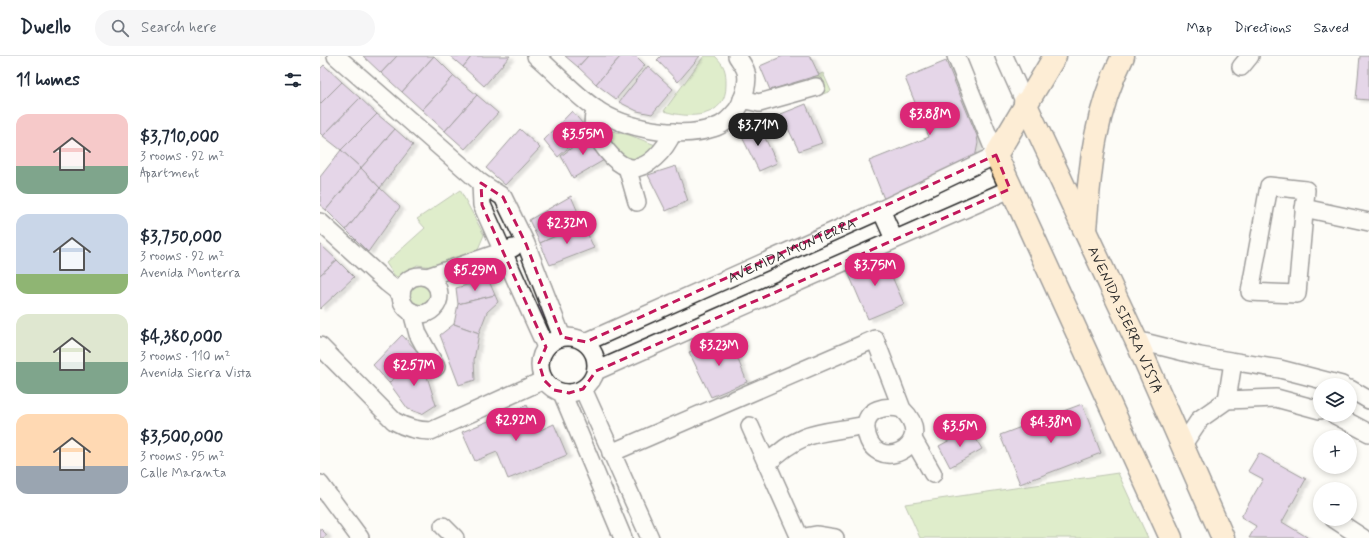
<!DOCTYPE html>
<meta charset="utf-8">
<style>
body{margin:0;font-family:Mynerve,sans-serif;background:#f6f6f7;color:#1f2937;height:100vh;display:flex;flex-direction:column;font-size:15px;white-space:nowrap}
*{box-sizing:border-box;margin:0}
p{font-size:13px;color:#747a83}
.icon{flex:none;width:22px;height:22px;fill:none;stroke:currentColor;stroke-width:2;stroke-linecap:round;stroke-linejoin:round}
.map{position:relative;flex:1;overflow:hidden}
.details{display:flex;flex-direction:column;background:#fff;width:320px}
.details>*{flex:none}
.fabs{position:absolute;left:993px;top:322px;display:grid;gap:8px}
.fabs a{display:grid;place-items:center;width:44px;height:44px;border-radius:50%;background:#fff;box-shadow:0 2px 6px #0003;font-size:20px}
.price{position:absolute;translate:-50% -34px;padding:0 9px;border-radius:14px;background:#db2777;color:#fff;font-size:13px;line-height:26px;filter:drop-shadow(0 1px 2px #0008)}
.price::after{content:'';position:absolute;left:50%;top:24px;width:12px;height:9px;margin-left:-6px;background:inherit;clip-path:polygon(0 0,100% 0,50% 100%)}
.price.active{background:#222;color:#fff}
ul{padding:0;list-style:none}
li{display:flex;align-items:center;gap:12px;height:100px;padding:0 16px}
li span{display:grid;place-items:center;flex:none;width:112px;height:80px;border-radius:12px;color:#555}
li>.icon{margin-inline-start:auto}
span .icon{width:48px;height:48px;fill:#fffc;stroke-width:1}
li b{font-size:17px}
h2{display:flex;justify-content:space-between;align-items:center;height:48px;padding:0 16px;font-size:17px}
header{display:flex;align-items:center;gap:24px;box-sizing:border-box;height:56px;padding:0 20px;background:#fff;border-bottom:1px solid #e0e1e3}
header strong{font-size:19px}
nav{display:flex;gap:22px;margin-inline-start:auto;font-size:14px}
.search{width:280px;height:36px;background:#f6f6f7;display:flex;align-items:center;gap:10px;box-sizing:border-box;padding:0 14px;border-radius:22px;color:#747a83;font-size:15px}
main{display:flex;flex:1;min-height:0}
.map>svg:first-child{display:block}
.green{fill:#bbdc96;stroke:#738460}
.building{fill:#c7a8d4;stroke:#2b2b2b;filter:url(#shadow)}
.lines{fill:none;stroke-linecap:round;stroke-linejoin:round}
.minor-casing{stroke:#2b2b2b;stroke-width:20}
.major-casing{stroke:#2b2b2b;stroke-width:25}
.minor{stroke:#fdfcf7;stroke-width:17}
.major{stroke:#fcdcac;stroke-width:22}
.marked{fill:none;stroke:#c2185b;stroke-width:3;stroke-dasharray:8 5;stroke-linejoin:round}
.labels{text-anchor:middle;stroke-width:4;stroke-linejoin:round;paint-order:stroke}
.street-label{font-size:14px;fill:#2b2b2b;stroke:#fdfcf7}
</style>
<header>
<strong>Dwello</strong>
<div class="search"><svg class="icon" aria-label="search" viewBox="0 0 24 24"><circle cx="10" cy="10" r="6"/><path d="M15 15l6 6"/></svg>Search here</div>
<nav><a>Map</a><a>Directions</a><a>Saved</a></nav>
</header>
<main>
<section class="details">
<h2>11 homes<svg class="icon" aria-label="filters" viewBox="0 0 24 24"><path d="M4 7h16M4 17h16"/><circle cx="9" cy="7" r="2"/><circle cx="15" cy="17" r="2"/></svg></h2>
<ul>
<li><span style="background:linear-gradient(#f6c9c9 65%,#7fa58c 0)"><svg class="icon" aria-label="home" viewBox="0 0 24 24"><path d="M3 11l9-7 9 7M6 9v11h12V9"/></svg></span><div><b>$3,710,000</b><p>3 rooms · 92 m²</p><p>Apartment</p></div></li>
<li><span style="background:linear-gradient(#c9d6e8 75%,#8fb573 0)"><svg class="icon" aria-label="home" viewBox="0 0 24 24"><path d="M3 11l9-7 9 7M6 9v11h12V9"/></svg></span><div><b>$3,750,000</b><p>3 rooms · 92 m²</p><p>Avenida Monterra</p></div></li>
<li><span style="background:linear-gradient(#dfe7d0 60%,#7fa58c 0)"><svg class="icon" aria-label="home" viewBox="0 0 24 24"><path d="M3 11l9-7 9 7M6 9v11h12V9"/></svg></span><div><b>$4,380,000</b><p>3 rooms · 110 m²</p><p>Avenida Sierra Vista</p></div></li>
<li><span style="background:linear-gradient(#ffd9b3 65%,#9aa5b1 0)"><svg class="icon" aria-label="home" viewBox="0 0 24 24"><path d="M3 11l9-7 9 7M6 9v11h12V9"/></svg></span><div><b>$3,500,000</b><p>3 rooms · 95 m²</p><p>Calle Maranta</p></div></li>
</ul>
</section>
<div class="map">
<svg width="1049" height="482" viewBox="0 0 1049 482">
<defs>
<filter id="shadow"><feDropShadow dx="4.5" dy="2.5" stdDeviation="1" flood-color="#0004"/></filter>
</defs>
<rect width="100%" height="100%" fill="#fdfcf7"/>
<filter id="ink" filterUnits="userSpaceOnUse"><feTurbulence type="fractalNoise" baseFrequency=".025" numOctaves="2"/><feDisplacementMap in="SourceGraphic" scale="8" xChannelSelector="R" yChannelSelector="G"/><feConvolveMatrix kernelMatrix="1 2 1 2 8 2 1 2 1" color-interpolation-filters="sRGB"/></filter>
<g filter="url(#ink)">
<!-- green -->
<g class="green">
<path d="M384 0H395C405 10 406 15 406 28 407 63 368 63 344 55Z"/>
<polygon points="503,17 511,35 500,39 493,21"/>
<path d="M284 73 309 79 341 91C334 95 322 104 314 105 297 108 290 85 284 73Z"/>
<polygon points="140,134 164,179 158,193 114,211 97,209 79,222 74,219 66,207 105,172 97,163"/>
<circle cx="101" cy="239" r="13"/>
<polygon points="798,417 828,482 600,482 585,448"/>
</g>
<!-- building -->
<g class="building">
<polygon points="43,0 77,0 61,17"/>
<polygon points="77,0 114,0 82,36 61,17"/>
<polygon points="114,0 134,20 102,54 82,36"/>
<polygon points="130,0 152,0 143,11"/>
<polygon points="152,0 190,0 164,30 143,11"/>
<polygon points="245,0 268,0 258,11"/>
<polygon points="268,0 301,0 276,28 258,11"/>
<polygon points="301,0 316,0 325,9 296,43 276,28"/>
<polygon points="341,0 380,0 358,26 337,4"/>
<polygon points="463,0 490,0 499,19 450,34 440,10"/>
<polygon points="1040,0 1049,0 1049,44 1036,43"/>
<polygon points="626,5 657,80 658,87 655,102 642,112 564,143 549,105 609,81 585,22"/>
<polygon points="4,9 22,26 0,48 0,13"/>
<polygon points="328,10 353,33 332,58 317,55 299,46"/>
<polygon points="134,20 157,39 125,75 102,54"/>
<polygon points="22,26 40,42 3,80 0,77 0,48"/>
<polygon points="157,39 178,57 145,93 125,75"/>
<polygon points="40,42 57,58 21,94 3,80"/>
<polygon points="486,48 502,87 479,95 461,58"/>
<polygon points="252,55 268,74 238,101 224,84"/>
<polygon points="57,58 75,73 41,112 21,94"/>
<polygon points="437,65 457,107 439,115 420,77"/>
<polygon points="75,73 93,89 60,132 41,112"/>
<polygon points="200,73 220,92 185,129 166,112"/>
<polygon points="271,77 286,103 253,122 241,100"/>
<polygon points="21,94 41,112 6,154 0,149 0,121"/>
<polygon points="356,110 368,145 346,155 328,119"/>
<polygon points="41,112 60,132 26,174 6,154"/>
<polygon points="60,132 80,151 48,196 26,174"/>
<polygon points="251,140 263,168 220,187 209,164"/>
<polygon points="263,168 274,192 230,209 220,187"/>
<polygon points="0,188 17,204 0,219"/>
<polygon points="563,200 584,248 548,263 527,214"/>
<polygon points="17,204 34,221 0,253 0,219"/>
<polygon points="168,223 175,239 138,248 136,232"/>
<polygon points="175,239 178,246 167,256 159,277 134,268 138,248"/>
<polygon points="225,246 231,260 217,266 211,252"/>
<polygon points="134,268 159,277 154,304 155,324 139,329 120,279"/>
<polygon points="82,279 100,298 69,327 53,309"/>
<polygon points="409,281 427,326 391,341 369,296"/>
<polygon points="100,298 116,349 102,358 88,353 69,327"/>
<polygon points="762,348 781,397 700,428 680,379"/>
<polygon points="207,349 218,375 234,368 247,399 188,423 177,396 155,405 142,376"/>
<polygon points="650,373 662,393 630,411 619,390"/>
<polygon points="939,397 986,423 962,466 987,481 987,482 929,482 936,470 921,461 943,423 928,415"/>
<polygon points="0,472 7,479 3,482 0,482"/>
</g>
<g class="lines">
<!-- minor casing -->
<g class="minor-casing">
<g id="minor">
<polyline points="16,0 161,127 183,141 206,188 242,281"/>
<path d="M216 0C236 17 254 38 276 53 304 73 361 83 393 72 404 69 410 62 417 54 423 45 429 27 426 16 425 11 420 5 417 0"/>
<polyline points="684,0 705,47"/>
<polyline points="921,11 930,0"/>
<polyline points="422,43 439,47 496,31"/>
<path d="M276 53C274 59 272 65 274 71 277 85 294 107 307 111 327 117 346 92 353 76"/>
<polyline points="307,111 317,146"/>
<polyline points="161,127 162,149 226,291"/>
<polygon points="949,130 986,134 977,238 930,236"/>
<polyline points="984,152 1049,166"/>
<polyline points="561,154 574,183"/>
<polyline points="0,166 67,227 81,238"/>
<circle cx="100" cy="239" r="19"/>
<polyline points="107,221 193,192"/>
<polyline points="92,256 98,278 116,311"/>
<circle cx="248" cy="309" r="28"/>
<polyline points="816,284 880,300 960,313 1022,329"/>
<path id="s1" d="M266 286 561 154 676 99 636 0"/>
<path d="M0 290 74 365C86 372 97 375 111 375L224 324"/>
<polyline points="276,315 690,133"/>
<polyline points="263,333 330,482"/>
<polyline points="1030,333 1049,344"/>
<polyline points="242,337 303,482"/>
<polyline points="907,344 913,306"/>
<polyline points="1015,359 1049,377"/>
<polyline points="430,370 480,482"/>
<polyline points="593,383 613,418"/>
<polyline points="862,390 880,363 907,344 956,342 1000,354"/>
<path d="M291 397 555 283 582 353C621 390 551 422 546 373 544 352 567 349 582 353"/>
<path d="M447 408C481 373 502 378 546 369"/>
<polyline points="0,428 40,482"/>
<polyline points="1014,463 1043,482"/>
<polyline points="123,470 135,482"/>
<polyline points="479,482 496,479 515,482"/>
</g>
</g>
<!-- major casing -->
<g class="major-casing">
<g id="major">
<polyline points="735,0 676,99 851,482"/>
<path id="s2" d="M705 47 816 284 903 482"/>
<path d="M765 174C770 112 774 57 803 0"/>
</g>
</g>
<!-- minor -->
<use href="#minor" class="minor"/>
<!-- major -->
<use href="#major" class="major"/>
</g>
</g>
<!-- marked area -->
<path d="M0 0H1049V482H0ZM676 99 690 133 276 315 263 333 249 337 234 334 224 324 219 307 226 291 162 149 161 127 183 141 206 188 242 281 266 286Z" fill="#fdfcf7" fill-opacity=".55" fill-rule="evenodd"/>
<path class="marked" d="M676 99 690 133 276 315 263 333 249 337 234 334 224 324 219 307 226 291 162 149 161 127 183 141 206 188 242 281 266 286Z"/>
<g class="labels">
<!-- street labels -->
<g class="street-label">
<text dy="5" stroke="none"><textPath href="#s1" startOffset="225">AVENIDA MONTERRA</textPath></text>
<text dy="5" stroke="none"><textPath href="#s2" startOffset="239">AVENIDA SIERRA VISTA</textPath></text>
</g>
</g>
</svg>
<div class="fabs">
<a><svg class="icon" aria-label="layers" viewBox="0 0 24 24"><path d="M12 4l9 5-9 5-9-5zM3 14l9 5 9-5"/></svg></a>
<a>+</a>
<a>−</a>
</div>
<b class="price" style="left:610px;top:80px">$3.88M</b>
<b class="price active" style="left:438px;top:91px">$3.71M</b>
<b class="price" style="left:263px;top:100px">$3.55M</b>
<b class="price" style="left:247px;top:189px">$2.32M</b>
<b class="price" style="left:555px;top:231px">$3.75M</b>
<b class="price" style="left:155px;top:236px">$5.29M</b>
<b class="price" style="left:399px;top:311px">$3.23M</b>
<b class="price" style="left:94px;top:331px">$2.57M</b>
<b class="price" style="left:196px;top:386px">$2.92M</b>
<b class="price" style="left:731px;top:388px">$4.38M</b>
<b class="price" style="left:640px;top:392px">$3.5M</b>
</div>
</main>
